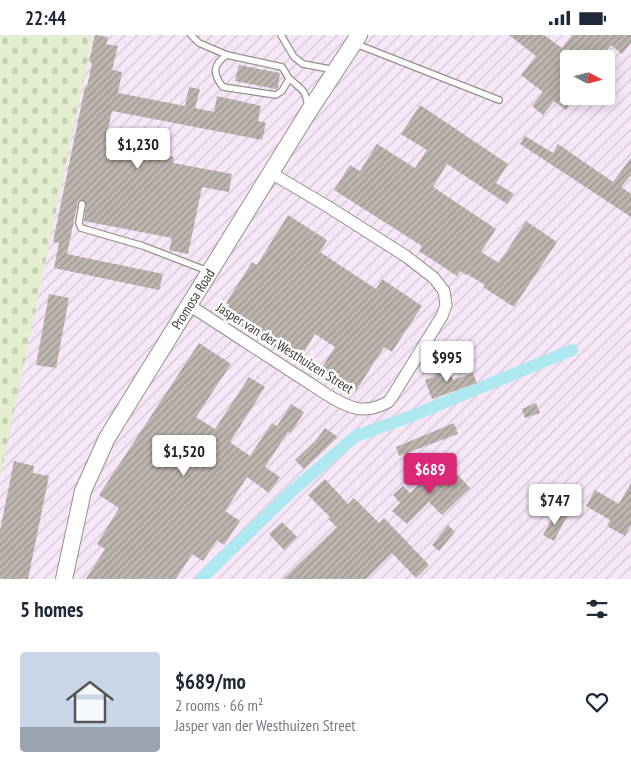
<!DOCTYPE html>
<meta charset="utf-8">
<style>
body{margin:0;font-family:"PT Sans Narrow",sans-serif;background:#f2f2f3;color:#1f2937;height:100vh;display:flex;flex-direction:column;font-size:19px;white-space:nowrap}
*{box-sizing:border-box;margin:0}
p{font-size:16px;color:#747a83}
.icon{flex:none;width:28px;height:28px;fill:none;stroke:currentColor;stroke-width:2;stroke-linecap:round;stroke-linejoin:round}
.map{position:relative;height:544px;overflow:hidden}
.drawer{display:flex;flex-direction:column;background:#fff;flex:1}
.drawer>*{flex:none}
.needle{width:32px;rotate:97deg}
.fabs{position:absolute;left:560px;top:15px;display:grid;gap:10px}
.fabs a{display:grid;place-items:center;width:55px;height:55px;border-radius:5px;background:#fff;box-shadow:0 2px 12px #0003;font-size:25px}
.price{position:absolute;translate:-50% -42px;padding:0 11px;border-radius:5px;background:#fff;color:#222;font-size:16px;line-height:32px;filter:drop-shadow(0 1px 2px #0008)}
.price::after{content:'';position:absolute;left:50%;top:30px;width:15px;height:11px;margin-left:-8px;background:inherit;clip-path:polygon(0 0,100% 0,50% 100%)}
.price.active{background:#db2777;color:#fff}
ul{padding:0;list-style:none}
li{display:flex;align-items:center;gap:15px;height:125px;padding:0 20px}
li+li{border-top:1px solid #e0e1e3}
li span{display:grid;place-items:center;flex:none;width:140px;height:100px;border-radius:5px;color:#555}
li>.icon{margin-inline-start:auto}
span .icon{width:60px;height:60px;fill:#fffc;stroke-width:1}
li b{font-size:21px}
h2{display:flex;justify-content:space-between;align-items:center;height:60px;padding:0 20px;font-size:21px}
.status{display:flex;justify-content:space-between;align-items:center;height:35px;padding:0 25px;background:#fff;direction:ltr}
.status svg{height:14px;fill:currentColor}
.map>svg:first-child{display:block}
.industrial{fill:url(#industrial-furrows);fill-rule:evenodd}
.cemetery{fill:url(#cemetery-stones)}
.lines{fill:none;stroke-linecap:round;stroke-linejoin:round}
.canal{stroke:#ade8f1;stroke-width:12}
.building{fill:url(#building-hatch)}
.lane-casing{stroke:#949188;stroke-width:8}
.street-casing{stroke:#949188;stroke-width:13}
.secondary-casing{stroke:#949188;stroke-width:18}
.lane{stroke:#fff;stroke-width:5.5}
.street{stroke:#fff;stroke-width:11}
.secondary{stroke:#fff;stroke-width:16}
.labels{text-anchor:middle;stroke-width:5;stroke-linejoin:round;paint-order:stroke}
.street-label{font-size:14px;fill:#3d3c38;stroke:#fff}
</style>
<div class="status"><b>22:44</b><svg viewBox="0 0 49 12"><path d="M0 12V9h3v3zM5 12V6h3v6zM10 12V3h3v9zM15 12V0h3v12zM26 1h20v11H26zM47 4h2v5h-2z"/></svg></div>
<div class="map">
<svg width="631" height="544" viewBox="0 0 631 544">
<defs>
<pattern id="industrial-furrows" width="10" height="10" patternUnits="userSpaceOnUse" patternTransform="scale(1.25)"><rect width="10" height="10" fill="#f6e6f8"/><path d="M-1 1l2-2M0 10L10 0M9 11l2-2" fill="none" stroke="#d4c6d5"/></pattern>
<pattern id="cemetery-stones" width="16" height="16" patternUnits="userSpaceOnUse" patternTransform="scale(1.25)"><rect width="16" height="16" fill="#e2eece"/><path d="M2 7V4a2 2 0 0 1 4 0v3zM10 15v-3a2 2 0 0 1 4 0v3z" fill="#c3cdb2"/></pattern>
<pattern id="building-hatch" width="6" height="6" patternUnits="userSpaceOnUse" patternTransform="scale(1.25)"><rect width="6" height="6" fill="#bdb4ad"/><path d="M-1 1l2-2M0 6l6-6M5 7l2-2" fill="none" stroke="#9b948e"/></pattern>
</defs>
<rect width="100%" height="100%" fill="#f9f6eb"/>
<!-- industrial -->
<path class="industrial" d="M0 0H631V544H0ZM569 24H606V61H569Z"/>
<!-- cemetery -->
<polygon class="cemetery" points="0,0 93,0 0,444"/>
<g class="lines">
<!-- canal -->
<polyline class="canal" points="201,544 292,456 356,401 409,382 572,315"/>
</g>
<!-- building -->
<g class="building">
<polygon points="95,0 108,2 106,9 118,11 112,35 122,37 118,58 185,71 189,52 200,54 195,73 214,77 217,61 261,71 258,86 266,88 262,105 112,76 105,109 174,122 173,128 232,139 229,157 202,152 188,219 169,215 172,203 84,186 86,168 83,165 78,166 67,219 163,239 159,255 54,233 59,208 53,207 85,52 87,52 92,28 89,27"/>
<polygon points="509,0 544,0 562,13 572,0 631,0 631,8 622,19 611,10 601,24 569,24 569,61 576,61 566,75 554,66 543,80 532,71 543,57 521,40 536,21"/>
<polygon points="239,30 280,38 278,53 276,54 235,46"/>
<polygon points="420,70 508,129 496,148 514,159 507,169 447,129 433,152 496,194 481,217 499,228 526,186 557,207 514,272 483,252 485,250 467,239 466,240 460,236 457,241 419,216 422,211 334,155 350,130 360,136 377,109 415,133 427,115 401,99"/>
<polygon points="525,101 553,118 558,109 613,147 631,123 631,140 621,152 631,159 631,182 520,109"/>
<polygon points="288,180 327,205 320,217 376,254 382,244 422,271 392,317 384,312 356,356 321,334 335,312 315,299 298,327 241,291 243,287 226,276 230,270 226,268 252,227 257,230"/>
<polygon points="49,259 69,263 56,333 36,330"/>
<polygon points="199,308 231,329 196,382 215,394 249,342 265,352 230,407 250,421 272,388 277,391 291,369 304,377 291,398 288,397 265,432 280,442 269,458 247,442 225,476 240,486 224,510 217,505 203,526 192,519 176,544 86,544 105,514 97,509 119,473 99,460"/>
<polygon points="448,330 453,345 473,338 477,348 432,364 425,345 436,341 434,335"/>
<polygon points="536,368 540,378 525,383 522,374"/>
<polygon points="454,388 458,399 399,421 396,412"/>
<polygon points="325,393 338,402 304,434 295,425 316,405"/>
<polygon points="14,426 34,431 33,438 49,441 28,544 0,544 0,496"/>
<polygon points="439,430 453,445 458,440 470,453 442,480 429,467 407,489 392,476 400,468 393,460 403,451 410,458"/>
<polygon points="325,444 348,469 354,463 379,488 384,483 429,530 416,543 392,518 366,544 283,544 337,492 328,484 330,482 308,460"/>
<polygon points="631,448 631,490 625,501 607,491 610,485 586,471 595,455 619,469"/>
<polygon points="557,475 567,481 554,506 543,500"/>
<polygon points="282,487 297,502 284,515 269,499"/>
<polygon points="448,490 455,497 439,516 432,510"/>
</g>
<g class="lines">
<!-- lane casing -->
<g class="lane-casing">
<g id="lane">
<path d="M191 0 199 8 227 20 282 32C285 36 287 42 291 45 303 56 305 54 308 71"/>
<polyline points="281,0 294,22 303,29 335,35"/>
<polyline points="356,9 499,65"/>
<path d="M227 20C213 29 212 39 223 52L276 60 282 56 289 44"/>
<polyline points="82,169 79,188 81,193 143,211 208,236"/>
</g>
</g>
<!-- street casing -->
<g class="street-casing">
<path id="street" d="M189 270C224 293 260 316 295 339 314 350 334 367 355 373 367 376 377 373 388 367L392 362 442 281 446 270 444 256 434 243 407 222 327 171 271 138"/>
</g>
<!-- secondary casing -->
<g class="secondary-casing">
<polyline id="secondary" points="64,544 83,456 107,403 309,76 359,0"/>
</g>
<!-- lane -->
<use href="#lane" class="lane"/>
<!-- street -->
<use href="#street" class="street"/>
<!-- secondary -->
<use href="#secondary" class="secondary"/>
</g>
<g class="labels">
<!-- street labels -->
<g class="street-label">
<text transform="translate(193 264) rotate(-58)" y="5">Promosa Road</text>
<text transform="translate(285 313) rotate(32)" y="5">Jasper van der Westhuizen Street</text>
</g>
</g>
</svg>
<div class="fabs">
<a><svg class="needle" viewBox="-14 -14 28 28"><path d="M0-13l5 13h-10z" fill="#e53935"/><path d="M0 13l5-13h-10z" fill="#747a83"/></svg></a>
</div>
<b class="price" style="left:138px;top:135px">$1,230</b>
<b class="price" style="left:447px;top:348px">$995</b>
<b class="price" style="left:184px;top:442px">$1,520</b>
<b class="price active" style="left:430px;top:460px">$689</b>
<b class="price" style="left:555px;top:491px">$747</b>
</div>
<section class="drawer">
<h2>5 homes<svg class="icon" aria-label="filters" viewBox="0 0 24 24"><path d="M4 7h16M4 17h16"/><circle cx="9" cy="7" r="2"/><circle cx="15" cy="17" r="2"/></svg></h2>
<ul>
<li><span style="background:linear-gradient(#c9d6e8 75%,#9aa5b1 0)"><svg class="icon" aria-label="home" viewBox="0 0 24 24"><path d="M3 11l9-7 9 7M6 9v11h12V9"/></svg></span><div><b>$689/mo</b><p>2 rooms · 66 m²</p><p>Jasper van der Westhuizen Street</p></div><svg class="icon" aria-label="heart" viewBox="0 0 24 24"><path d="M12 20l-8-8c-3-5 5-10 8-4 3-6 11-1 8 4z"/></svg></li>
</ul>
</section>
